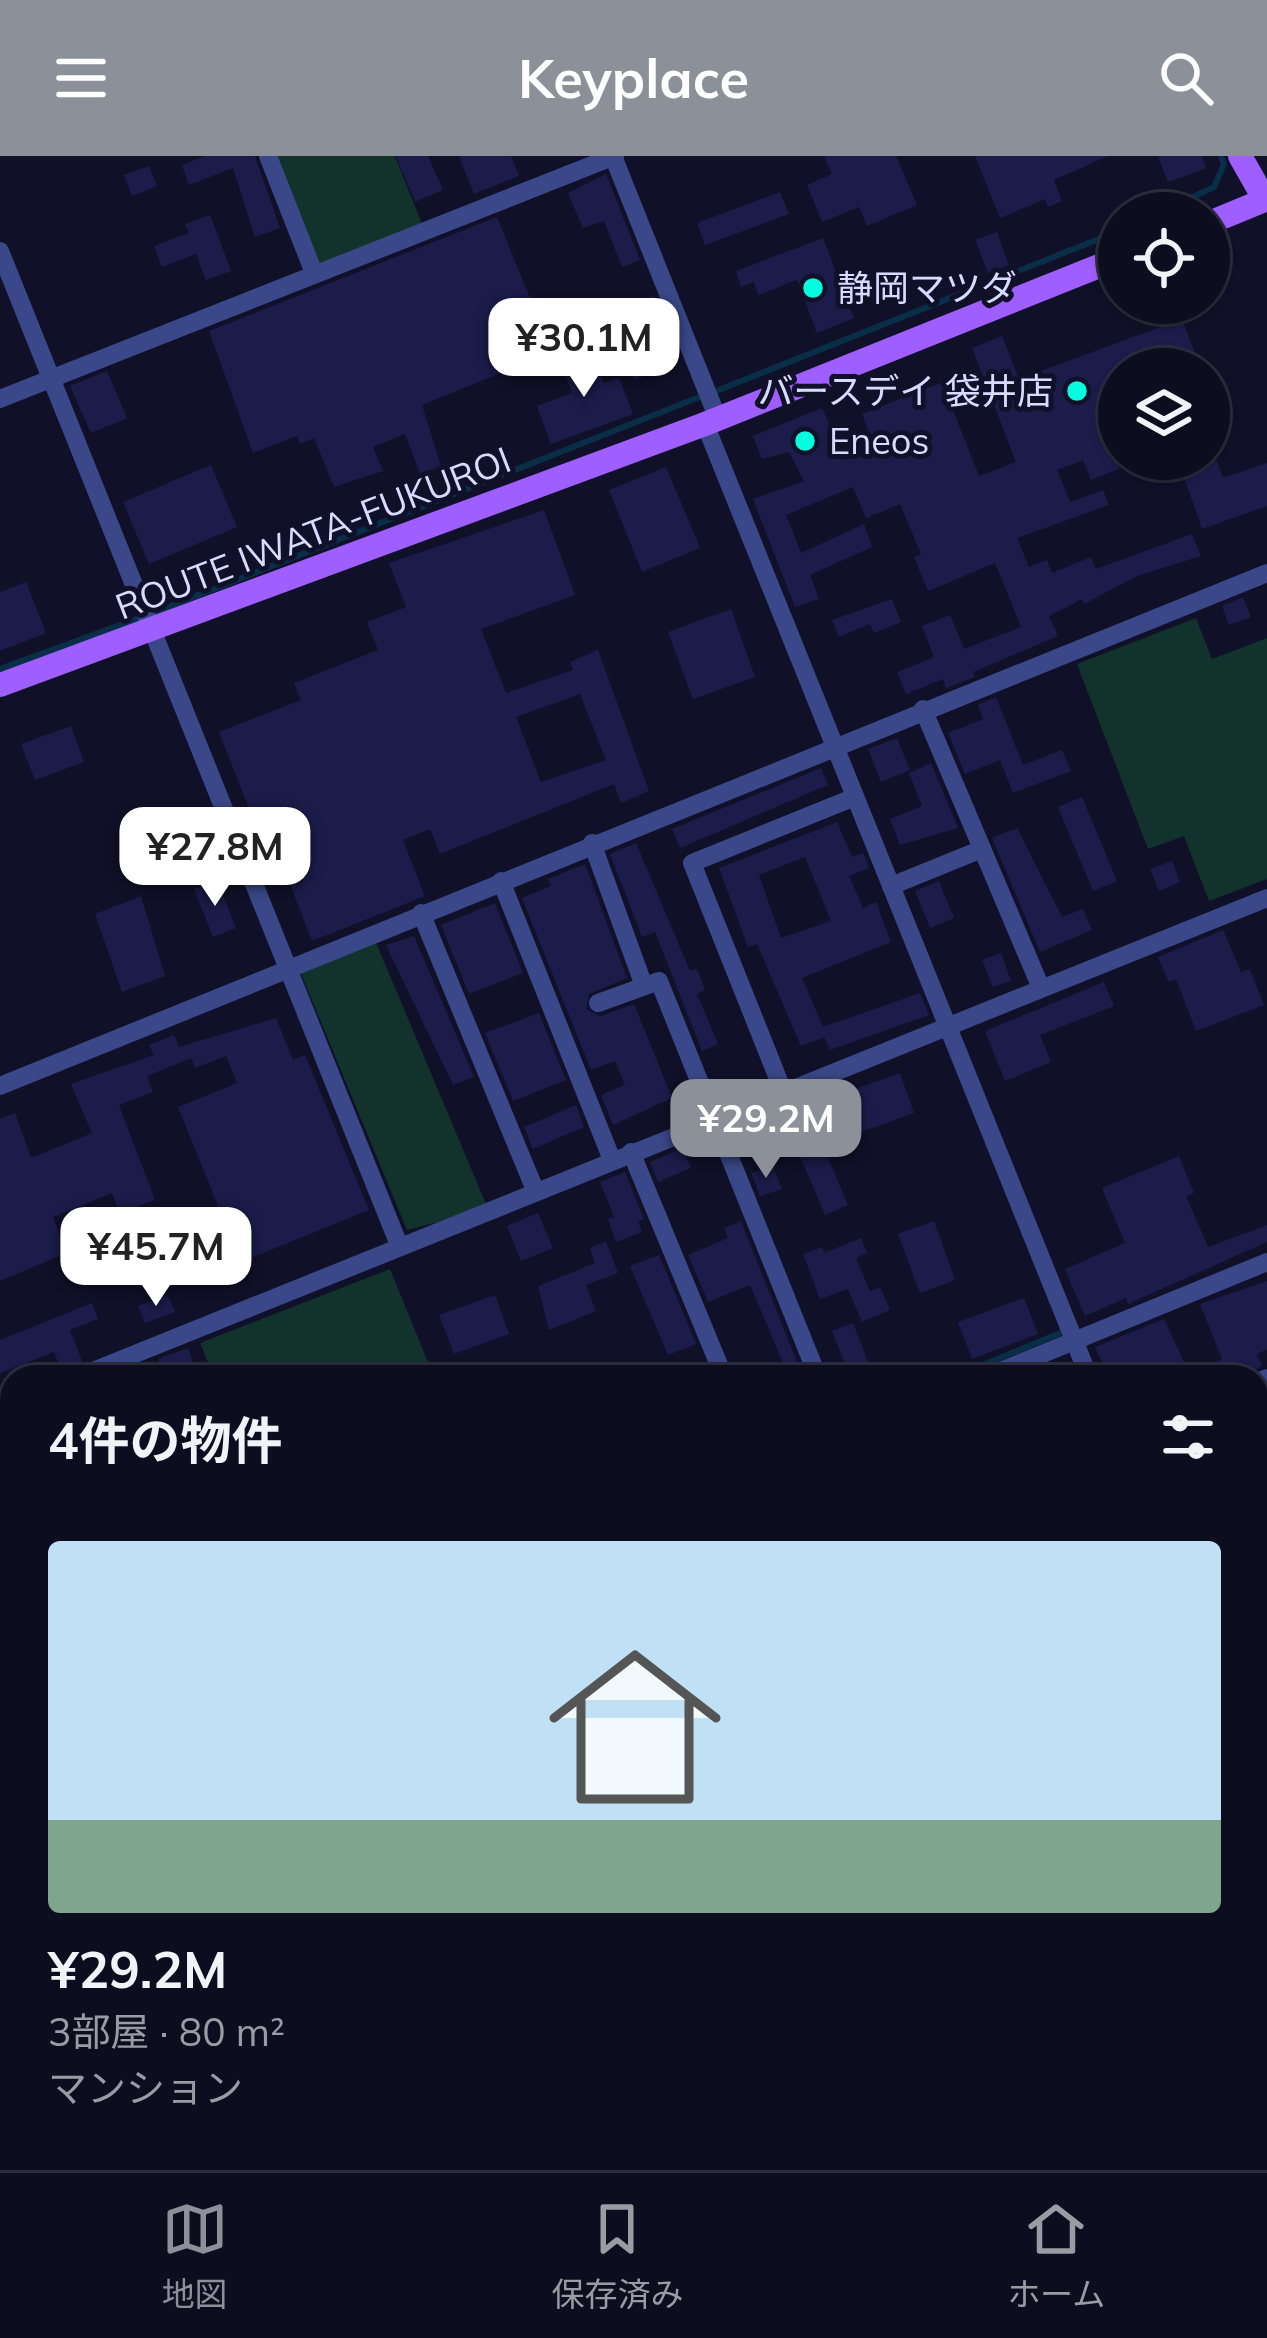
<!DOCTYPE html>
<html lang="ja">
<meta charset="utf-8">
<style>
body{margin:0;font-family:Mulish,"Noto Sans JP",sans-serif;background:#1a1b2c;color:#f1f3f6;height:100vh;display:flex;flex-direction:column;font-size:45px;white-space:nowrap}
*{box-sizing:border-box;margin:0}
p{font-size:39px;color:#9a9ca4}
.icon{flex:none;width:66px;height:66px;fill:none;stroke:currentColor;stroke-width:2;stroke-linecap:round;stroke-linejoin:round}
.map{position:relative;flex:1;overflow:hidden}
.details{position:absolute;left:0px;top:1209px;width:1269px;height:807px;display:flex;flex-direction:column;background:#0c0d1f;border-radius:36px 36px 0 0;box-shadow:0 3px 9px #0004,0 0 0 3px #2c2d3d}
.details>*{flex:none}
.controls{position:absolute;left:1098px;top:36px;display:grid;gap:24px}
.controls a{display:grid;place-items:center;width:132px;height:132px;border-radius:50%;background:#0c0d1f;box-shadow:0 3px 9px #0004,0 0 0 3px #2c2d3d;font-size:60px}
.price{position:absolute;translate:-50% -102px;padding:0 27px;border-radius:24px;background:#fff;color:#222;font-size:39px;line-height:78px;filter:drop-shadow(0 3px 6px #0008)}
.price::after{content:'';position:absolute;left:50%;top:72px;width:36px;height:27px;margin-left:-18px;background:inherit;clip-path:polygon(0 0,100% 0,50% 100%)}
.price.selected{background:#8c9099;color:#fff}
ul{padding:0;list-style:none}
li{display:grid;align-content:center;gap:24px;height:636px;padding:0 48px}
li+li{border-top:3px solid #2c2d3d}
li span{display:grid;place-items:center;height:372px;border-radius:12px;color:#555}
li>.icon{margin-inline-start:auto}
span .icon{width:216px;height:216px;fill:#fffc;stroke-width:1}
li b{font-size:51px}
h2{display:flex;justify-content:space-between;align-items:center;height:144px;padding:0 48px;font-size:51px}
header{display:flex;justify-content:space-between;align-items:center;height:156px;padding:0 48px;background:#8c9099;color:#fff;font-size:54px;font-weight:700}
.tab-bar{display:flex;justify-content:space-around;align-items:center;height:168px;border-top:3px solid #2c2d3d;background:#0c0d1f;font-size:33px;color:#9a9ca4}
.tab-bar a{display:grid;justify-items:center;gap:6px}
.tab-bar .selected{color:#8c9099}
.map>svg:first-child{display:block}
.green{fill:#12332b}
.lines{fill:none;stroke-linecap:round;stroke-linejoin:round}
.stream{stroke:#092e48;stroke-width:6}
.building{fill:#1b1c4a;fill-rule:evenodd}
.minor{stroke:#3a4889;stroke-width:18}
.major{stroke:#9f5eff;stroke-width:24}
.poi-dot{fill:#03ffe0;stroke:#101129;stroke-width:4.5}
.labels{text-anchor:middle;stroke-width:10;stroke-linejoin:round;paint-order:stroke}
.poi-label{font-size:36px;fill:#d7dcff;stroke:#101129;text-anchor:start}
.street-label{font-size:36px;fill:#d7dcff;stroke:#101129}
</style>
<header><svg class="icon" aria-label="menu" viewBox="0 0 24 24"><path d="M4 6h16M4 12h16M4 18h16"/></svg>Keyplace<svg class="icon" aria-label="search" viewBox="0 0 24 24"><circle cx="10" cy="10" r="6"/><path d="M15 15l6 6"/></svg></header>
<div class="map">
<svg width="1267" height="2014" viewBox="0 0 1267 2014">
<rect width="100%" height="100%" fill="#101129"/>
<!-- green -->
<g class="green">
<polygon points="276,0 395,0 422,68 320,109"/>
<polygon points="1196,462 1212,503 1267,482 1267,723 1209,745 1184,680 1148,693 1077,508"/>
<polygon points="372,777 488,1053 407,1074 297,808"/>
<polygon points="390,1113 434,1221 214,1221 200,1187"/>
</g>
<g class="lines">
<!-- stream -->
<g class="stream">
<polyline points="1159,57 1214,31 1224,8 1221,0"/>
<polyline points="716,235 1119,75"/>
<polyline points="153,457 702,240"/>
<polyline points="0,513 142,461"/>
<polyline points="954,1221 1065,1175"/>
<polyline points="0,1703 12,1733"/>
<polyline points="121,2004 125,2014"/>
</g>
</g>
<!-- building -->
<g class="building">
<polygon points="205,0 255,0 280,72 255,81 233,12 189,29 182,9"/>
<polygon points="396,0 428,0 443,34 415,46"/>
<polygon points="459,0 511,0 519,20 474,38"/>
<polygon points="824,0 896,0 917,49 867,70 859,51 822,66 807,29 832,18"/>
<polygon points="975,0 1108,0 1054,24 1062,45 1048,51 1045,43 1000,62"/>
<polygon points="1158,0 1202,0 1206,12 1168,26"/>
<polygon points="149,10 157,30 132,40 124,19"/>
<polygon points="606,18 640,104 622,111 604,65 583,72 568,37"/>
<polygon points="780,36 789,58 705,89 697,67"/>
<polygon points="210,59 231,115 206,124 196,98 162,111 154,90 189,77 185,68"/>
<polygon points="497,61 552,196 422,249 441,310 420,318 405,278 373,291 383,315 334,331 314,282 300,288 297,280 253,297 209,175"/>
<polygon points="997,76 1009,109 988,117 975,84"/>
<polygon points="823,82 854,162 817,177 797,124 758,139 754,126 741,131 736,115"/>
<polygon points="654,139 667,171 649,177 636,146"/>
<polygon points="1182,163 1201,213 1119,213 1119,313 1091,324 1083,304 1057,314 1070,346 1103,334 1109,349 1017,382 1029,411 1047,404 1052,417 1091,401 1096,413 1192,378 1201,400 1137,420 1084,448 1082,443 1049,460 1058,480 973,516 975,521 946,532 943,523 906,538 897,516 934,501 922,470 950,459 964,493 1021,471 995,407 928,435 914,401 921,398 900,348 866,362 853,331 786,359 801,397 864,368 872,391 810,419 819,443 795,451 753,343 804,325 789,296 762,303 753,280 822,252 845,304 875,292 862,258 942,226 979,320 1016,306 972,192 1002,180 1019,223"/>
<polygon points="657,180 669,211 634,224 622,192"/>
<polygon points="590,191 604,227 619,222 633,258 551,288 537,250 572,237 559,202"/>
<polygon points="107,215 127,262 91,277 70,230"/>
<polygon points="1220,234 1230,260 1209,268 1209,238"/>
<polygon points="1178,303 1216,303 1223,322 1267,307 1267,350 1202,373"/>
<polygon points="211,309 237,371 149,408 123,346"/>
<polygon points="666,311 700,392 642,416 609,334"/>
<path d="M544 354 575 439 481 473 506 537 573 514 570 506 598 494 649 635 621 647 614 628 440 698 430 673 403 684 425 740 312 785 290 728 280 731 219 576 301 544 294 527 378 494 367 466 406 451 389 407ZM580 538 606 604 541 626 516 561Z"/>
<polygon points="26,426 46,477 0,495 0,436"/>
<polygon points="1243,441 1251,461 1229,469 1222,450"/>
<polygon points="892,443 901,466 874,477 870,468 839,481 832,464"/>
<polygon points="731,453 755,521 693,543 668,476"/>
<polygon points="996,541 1023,609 1062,594 1071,615 1013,637 1000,604 965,618 948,577 983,563 978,549"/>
<polygon points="71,570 84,606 35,624 21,588"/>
<polygon points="897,582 910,614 881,626 868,593"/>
<polygon points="931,607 958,672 900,689 890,663 922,650 909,617"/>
<polygon points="821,612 828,629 680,692 672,673"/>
<polygon points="1082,641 1117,725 1093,735 1058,651"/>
<path d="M837 666 852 701 863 697 869 712 849 720 863 752 876 746 891 786 802 822 823 871 920 837 929 859 830 894 824 881 801 890 757 788 748 791 719 712ZM805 701 831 765 781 782 759 719Z"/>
<polygon points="1017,672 1062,761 1083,753 1092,774 1040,796 992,682"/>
<polygon points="636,687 690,815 697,813 705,834 697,838 718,888 702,895 655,776 642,781 610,698"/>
<polygon points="1172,705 1180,726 1159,735 1150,713"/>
<polygon points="585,708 627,822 589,838 586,853 601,860 634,848 672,942 613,969 601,939 625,929 615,905 591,914 522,742 551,730 548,723"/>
<polygon points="217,724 236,772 213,781 194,733"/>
<polygon points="939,725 954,762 930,772 915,735"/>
<polygon points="141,740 165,820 122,836 95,758"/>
<polygon points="495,747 523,817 469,838 441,769"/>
<polygon points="1223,774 1241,816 1250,813 1264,849 1196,875 1176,823 1169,826 1158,801"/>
<polygon points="414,780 474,921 453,929 386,789"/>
<polygon points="1001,797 1011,825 993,831 982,804"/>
<polygon points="1104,826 1114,850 1040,879 1051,906 1005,925 985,875"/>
<polygon points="539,857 566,924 513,945 485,877"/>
<polygon points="276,862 293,904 305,899 369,1054 241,1106 178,951 237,927 226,900 195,912 191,902 147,920 153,936 119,949 155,1044 120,1057 112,1037 53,1061 66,1097 0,1125 0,963 15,957 31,1002 92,977 71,928 154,899 149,889 174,879 179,891"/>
<polygon points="900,917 914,957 858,977 844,937"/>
<polygon points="576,949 584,971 533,993 524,971"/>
<polygon points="808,955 848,1049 825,1059 785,965"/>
<polygon points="683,992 691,1012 658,1026 650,1006"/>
<polygon points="1179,1000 1194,1037 1186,1040 1208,1091 1267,1069 1267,1086 1128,1148 1126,1142 1085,1160 1065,1113 1125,1087 1102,1032"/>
<polygon points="773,1010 782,1033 760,1040 751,1017"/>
<polygon points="625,1016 644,1063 638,1065 642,1076 616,1086 608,1063 614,1061 600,1026"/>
<polygon points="538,1057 553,1092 521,1105 507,1070"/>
<polygon points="741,1065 803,1221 789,1221 750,1129 708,1146 688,1099 728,1082 724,1072"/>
<polygon points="934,1065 955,1124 920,1137 898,1078"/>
<polygon points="861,1082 867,1097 856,1102 870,1135 880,1131 890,1154 862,1166 848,1133 820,1143 803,1098 822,1091 824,1097"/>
<polygon points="606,1085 618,1117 586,1129 596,1155 549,1174 538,1130 595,1107 590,1092"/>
<polygon points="659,1099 696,1188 668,1199 630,1110"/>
<polygon points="1267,1125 1267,1193 1257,1198 1262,1210 1245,1221 1109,1221 1095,1191 1164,1163 1189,1217 1222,1203 1200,1148"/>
<polygon points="168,1139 175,1156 145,1167 138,1150"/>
<polygon points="495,1139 509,1178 454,1198 439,1159"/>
<polygon points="1024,1142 1038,1178 972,1203 958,1166"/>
<polygon points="92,1147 98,1163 70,1174 82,1205 61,1214 54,1196 0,1217 0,1184"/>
<polygon points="853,1167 871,1214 850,1221 832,1175"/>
<polygon points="188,1192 194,1210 164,1220 158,1203"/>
</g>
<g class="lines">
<!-- minor -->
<g class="minor">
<polyline points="268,0 314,117"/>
<polyline points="613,0 718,263"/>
<polyline points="0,95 399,1089"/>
<polyline points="0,243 615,0"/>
<polyline points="705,268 1089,1221"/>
<polyline points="923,553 1041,832"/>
<polyline points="592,687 644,830"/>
<polyline points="501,725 612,1004"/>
<polyline points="891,730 982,693"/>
<polyline points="421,757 535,1034"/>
<polyline points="598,847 659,825 818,1221"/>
<polyline points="0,930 1267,417"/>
<polyline points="783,935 692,707 855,641"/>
<polyline points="631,996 724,1221"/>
<polyline points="78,1221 1267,742"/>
<polyline points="986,1221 1267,1106"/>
<polyline points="1257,1226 1267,1222"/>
<polyline points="0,1253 12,1248"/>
<polyline points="1257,1412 1267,1408"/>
<polyline points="1257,1565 1267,1561"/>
<polyline points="0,1602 12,1631"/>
<polyline points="1257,1639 1267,1664"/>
<polyline points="0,1923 12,1918"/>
<polyline points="163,2004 167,2014"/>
</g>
<!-- major -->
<g class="major">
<polyline points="1240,0 1265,44"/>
<polyline points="1209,67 1267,43"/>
<polyline points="0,529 705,268 1119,102"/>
</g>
</g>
<!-- markers -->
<g class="poi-dot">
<circle cx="813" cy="132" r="12"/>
<circle cx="1077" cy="235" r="12"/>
<circle cx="805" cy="285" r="12"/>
</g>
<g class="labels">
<!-- poi labels -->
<g class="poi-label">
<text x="837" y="145">静岡マツダ</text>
<text x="1053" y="248" text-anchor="end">バースデイ 袋井店</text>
<text x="829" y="298">Eneos</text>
</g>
<!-- street labels -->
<g class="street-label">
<text transform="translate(313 377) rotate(-21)" y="13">ROUTE IWATA-FUKUROI</text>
</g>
</g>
</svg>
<div class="controls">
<a><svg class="icon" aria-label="locate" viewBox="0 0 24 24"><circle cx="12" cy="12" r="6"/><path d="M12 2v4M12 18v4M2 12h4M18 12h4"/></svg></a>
<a><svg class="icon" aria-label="layers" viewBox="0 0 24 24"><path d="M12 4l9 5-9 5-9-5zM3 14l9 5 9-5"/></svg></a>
</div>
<b class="price" style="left:584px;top:244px">¥30.1M</b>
<b class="price" style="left:215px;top:753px">¥27.8M</b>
<b class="price selected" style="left:766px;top:1025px">¥29.2M</b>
<b class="price" style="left:156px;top:1153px">¥45.7M</b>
<section class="details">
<h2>4件の物件<svg class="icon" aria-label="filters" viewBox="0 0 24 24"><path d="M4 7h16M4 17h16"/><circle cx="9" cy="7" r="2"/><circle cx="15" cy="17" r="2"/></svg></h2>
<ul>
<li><span style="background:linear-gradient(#bfe0f5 75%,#7fa58c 0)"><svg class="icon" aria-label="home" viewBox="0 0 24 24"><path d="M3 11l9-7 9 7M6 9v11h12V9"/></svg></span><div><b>¥29.2M</b><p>3部屋 · 80 m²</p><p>マンション</p></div></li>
</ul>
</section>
</div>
<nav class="tab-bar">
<a class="selected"><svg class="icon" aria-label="map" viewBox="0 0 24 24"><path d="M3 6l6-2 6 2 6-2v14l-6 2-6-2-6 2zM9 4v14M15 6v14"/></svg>地図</a>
<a><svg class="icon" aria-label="saved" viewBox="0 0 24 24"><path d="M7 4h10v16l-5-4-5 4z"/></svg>保存済み</a>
<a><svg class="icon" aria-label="home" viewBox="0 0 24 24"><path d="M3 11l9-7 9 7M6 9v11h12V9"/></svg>ホーム</a>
</nav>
